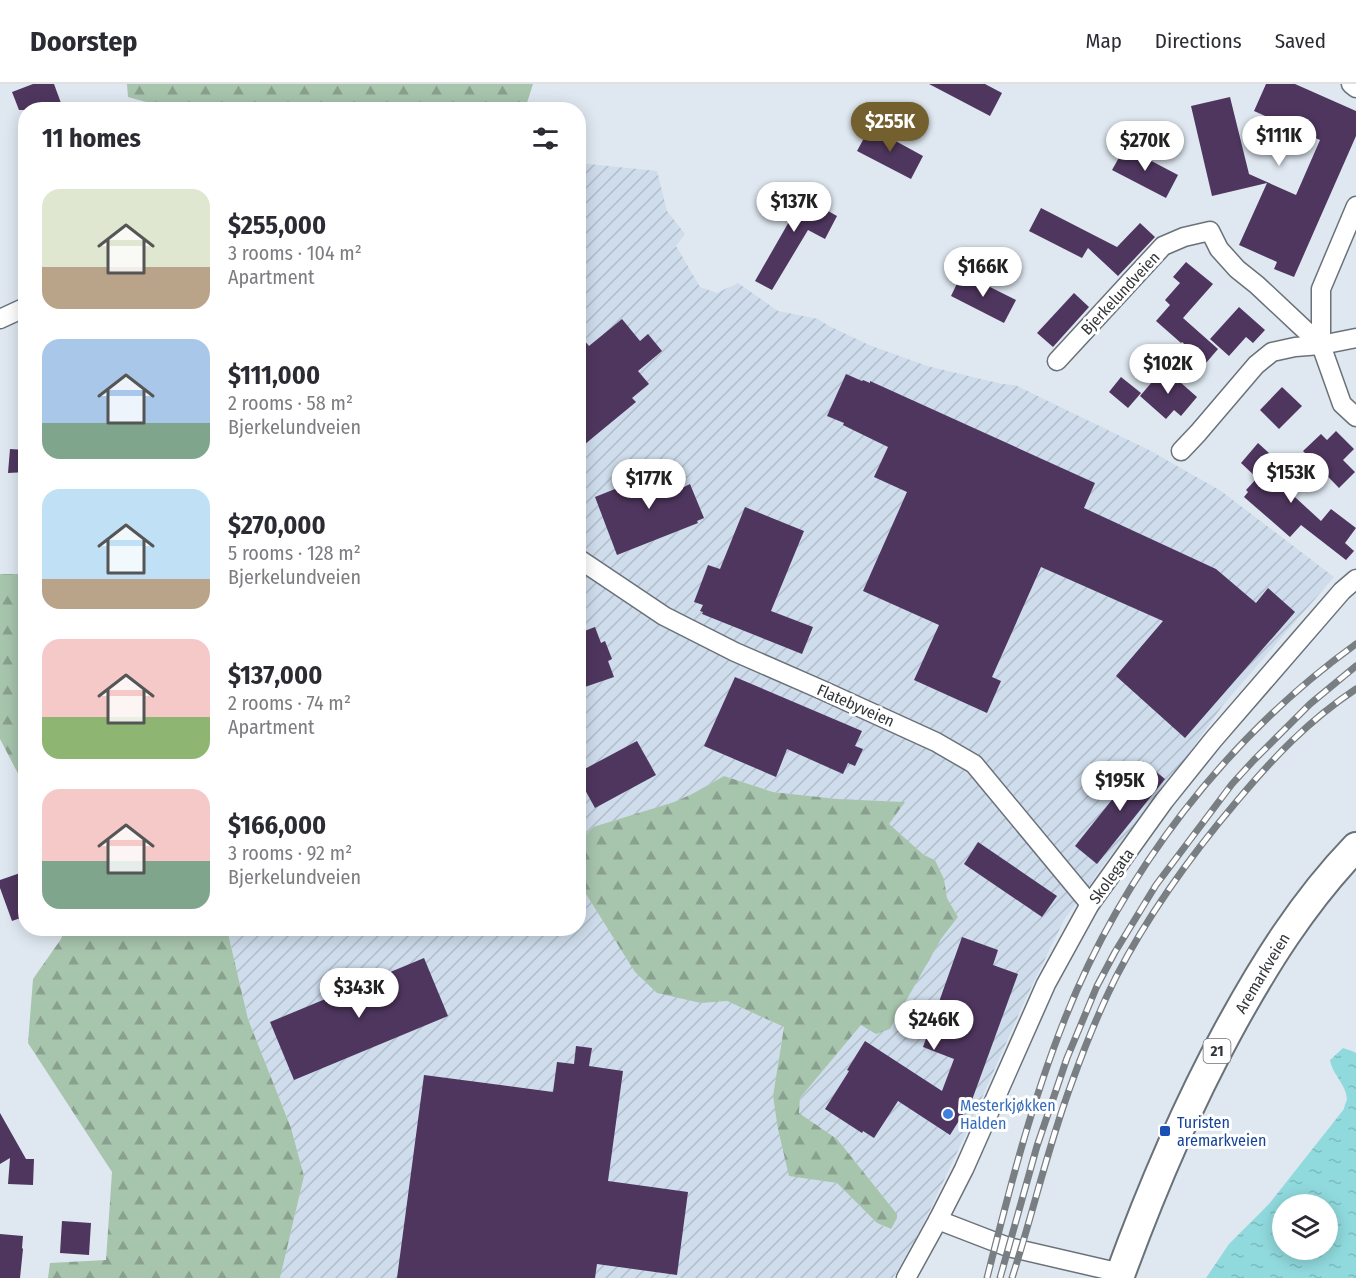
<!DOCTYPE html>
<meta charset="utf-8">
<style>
body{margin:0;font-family:"Fira Sans Condensed",sans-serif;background:#f2f2f3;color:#2b2b33;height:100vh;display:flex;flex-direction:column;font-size:22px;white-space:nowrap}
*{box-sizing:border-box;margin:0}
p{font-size:20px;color:#7c7c81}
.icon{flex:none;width:33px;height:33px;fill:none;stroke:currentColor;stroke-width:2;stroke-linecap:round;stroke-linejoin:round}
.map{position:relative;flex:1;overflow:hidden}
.drawer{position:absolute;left:18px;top:18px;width:568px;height:834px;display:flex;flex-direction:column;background:#fff;border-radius:24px;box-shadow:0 3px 15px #0003}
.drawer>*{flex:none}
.fabs{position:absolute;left:1272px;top:1110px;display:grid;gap:12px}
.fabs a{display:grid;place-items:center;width:66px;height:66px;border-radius:50%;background:#fff;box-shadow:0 3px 15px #0003;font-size:30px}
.price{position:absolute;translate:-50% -51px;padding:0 14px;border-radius:21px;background:#fff;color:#222;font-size:20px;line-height:39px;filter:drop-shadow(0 2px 3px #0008)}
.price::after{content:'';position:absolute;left:50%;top:36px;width:18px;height:14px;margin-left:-9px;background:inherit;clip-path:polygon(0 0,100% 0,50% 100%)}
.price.active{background:#74602f;color:#fff}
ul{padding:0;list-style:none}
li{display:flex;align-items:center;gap:18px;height:150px;padding:0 24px}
li span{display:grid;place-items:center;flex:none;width:168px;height:120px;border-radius:18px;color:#555}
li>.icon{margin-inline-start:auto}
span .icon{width:72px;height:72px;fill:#fffc;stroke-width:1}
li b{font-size:26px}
h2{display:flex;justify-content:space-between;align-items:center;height:72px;padding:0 24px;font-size:26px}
header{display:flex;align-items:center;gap:36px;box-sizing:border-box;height:84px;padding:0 30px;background:#fff;border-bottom:2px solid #e1e1e2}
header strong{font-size:28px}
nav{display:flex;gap:33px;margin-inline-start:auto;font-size:21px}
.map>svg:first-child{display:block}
.industrial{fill:url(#industrial-furrows)}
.forest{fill:url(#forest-firs)}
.water{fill:url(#water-ripples);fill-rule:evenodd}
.building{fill:#4f365f}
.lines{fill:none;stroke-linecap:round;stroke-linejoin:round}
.minor-casing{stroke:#6a7279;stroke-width:21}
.primary-casing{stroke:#6a7279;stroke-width:32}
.minor{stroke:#fff;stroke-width:18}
.primary{stroke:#fff;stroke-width:28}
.rail-casing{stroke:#797e83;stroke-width:7}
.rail{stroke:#fff;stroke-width:4.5;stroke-dasharray:14;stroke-linecap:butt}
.shop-dot{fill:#3f7fe0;stroke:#fff;stroke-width:2}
.transit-dot{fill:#1a4fb4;stroke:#fff;stroke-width:2}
.labels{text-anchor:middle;stroke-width:6;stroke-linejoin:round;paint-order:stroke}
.shield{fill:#fff;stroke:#707274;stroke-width:1.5}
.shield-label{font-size:15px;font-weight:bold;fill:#323538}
.street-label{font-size:16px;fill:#323538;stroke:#fff}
.shop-label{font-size:16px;fill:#366cbe;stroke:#fff;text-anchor:start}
.transit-label{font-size:16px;fill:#164399;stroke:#fff;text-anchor:start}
</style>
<header>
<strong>Doorstep</strong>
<nav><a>Map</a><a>Directions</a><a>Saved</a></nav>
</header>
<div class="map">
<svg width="1356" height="1194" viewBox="0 0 1356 1194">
<defs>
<pattern id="industrial-furrows" width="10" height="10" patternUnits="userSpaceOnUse" patternTransform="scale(1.5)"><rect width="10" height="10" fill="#cedceb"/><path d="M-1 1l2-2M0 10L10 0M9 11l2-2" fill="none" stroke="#b1bdca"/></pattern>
<pattern id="forest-firs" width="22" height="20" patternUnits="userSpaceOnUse" patternTransform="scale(1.5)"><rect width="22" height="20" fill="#a7c4ad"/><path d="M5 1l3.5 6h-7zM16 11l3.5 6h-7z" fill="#89a08e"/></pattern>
<pattern id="water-ripples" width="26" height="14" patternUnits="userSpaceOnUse" patternTransform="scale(1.5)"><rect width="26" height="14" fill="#90dadd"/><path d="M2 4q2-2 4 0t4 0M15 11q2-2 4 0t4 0" fill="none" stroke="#7dbcbe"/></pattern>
</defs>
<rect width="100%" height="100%" fill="#dfe8f1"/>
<!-- industrial -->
<polygon class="industrial" points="579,79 657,87 667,127 685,150 676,162 700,203 717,209 738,199 778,227 818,235 829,242 869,261 927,282 1002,300 1015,301 1149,366 1221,407 1334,493 1223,621 1170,696 1105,779 1064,836 1026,914 969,1043 920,1147 893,1194 280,1194 304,1092 291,1044 248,935 227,845 579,844 579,799 635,887 701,919 727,917 784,943 773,1012 789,1091 837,1099 877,1139 890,1145 897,1134 897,1130 837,1055 799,1029 800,1014 861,941 941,855 958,833 947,814 944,795 935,776 924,771 888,740 904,718 837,715 773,708 724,692 692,710 674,718 593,743 579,759"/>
<!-- forest -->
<g class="forest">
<polygon points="127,0 533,0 525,25 151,26 146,18 128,13"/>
<polygon points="0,490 25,490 25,703 0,655"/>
<polygon points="724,692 773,708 837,715 905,718 889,740 924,771 935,776 944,795 947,814 958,833 941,855 890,945 876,950 861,941 800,1014 799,1029 837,1055 897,1130 897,1134 891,1145 877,1139 837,1099 789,1092 778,1045 773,1012 784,943 727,917 701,919 657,909 635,888 579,799 579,759 593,743 674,718 692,710"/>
<polygon points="65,845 227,845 248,935 291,1044 304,1092 280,1194 48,1194 50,1179 106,1176 112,1088 28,959 33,895 61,855"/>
</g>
<!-- water -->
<path class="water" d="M1343 964 1352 967 1356 969V1194H1206L1229 1160 1269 1120 1344 1025C1344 1023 1347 1016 1347 1015 1346 1000 1332 990 1330 976ZM1282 1120H1328V1166H1282Z"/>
<!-- building -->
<g class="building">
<polygon points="33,0 54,0 61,19 45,26 19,26 12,8"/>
<polygon points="929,0 985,0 1002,9 990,32"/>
<polygon points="1266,0 1295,0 1356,27 1356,52 1294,193 1274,185 1277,178 1239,161 1267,99 1212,112 1191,22 1230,13 1249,90 1296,111 1320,56 1254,27"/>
<polygon points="870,43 923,72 911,95 857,67"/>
<polygon points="1125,63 1178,91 1166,114 1112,86"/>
<polygon points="785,103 837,132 825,155 808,146 772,206 755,197 790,136 772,126"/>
<polygon points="1041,124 1117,163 1140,139 1155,153 1118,192 1088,164 1082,174 1029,147"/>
<polygon points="1186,178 1213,200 1183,234 1218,265 1206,279 1182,258 1181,259 1156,237 1170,221 1165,216 1180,199 1173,193"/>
<polygon points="962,189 1016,216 1004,239 951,212"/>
<polygon points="1074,209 1089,223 1053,263 1037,249"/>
<polygon points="1239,223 1265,246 1253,259 1246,253 1229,272 1210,255"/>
<polygon points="622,235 640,257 648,250 662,267 638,287 649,300 632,314 636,318 579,365 579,250 589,262"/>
<polygon points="1164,284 1197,313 1181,332 1174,326 1166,335 1140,312"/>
<polygon points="846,290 862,297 863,296 870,299 870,297 1095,399 1084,424 1216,485 1256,519 1268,504 1295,528 1185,654 1116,592 1163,537 1041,483 992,593 1001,597 987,629 914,596 939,541 863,507 907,408 874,393 888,363 849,344 843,341 844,339 827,332"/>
<polygon points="1121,293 1141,309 1128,324 1109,308"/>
<polygon points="1282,303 1302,322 1279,345 1260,326"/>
<polygon points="1336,347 1354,365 1343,376 1355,388 1339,404 1303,367 1321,350 1327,356"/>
<polygon points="1258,359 1294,392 1284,403 1321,437 1331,425 1356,444 1345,459 1354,467 1346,476 1301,441 1290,453 1244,413 1248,408 1246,406 1257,394 1241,379"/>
<polygon points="10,365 26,366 26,388 8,389"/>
<polygon points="675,381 684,403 690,400 704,434 697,437 698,439 617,471 595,413"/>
<polygon points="745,423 804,447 771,527 813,543 802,570 702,530 703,528 700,527 703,521 694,518 708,481 720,485"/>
<polygon points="595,543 601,559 605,557 612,575 608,577 614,593 579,605 579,549"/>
<polygon points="735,593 862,647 855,662 863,665 855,682 848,679 843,690 787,665 776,693 704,662"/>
<polygon points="637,657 656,691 595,724 579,695 579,688"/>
<polygon points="1143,677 1165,695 1097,780 1075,762"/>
<polygon points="978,758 1057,812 1042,833 964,780"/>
<polygon points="26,787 26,832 12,837 0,804 0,796"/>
<polygon points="962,853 998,866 993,881 1018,890 972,1016 950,1051 898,1017 874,1054 863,1047 862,1049 825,1025 849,987 847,986 865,957 942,1007 954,975 923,963"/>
<polygon points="424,874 448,932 294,996 270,938"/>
<polygon points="576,962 592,964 589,982 623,987 608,1097 688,1108 677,1191 597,1180 595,1194 397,1194 424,991 553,1008 557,978 574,980"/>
<polygon points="0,1029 26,1075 34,1075 33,1101 8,1100 10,1074 0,1080"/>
<polygon points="62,1137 91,1139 89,1171 60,1169"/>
<polygon points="0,1150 23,1152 22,1164 23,1165 20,1194 0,1194"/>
</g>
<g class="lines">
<!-- minor casing -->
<g class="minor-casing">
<g id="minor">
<polyline points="1351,0 1356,4"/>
<polyline points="0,235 26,223"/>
<polyline points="1321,261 1321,205 1356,122"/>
<polyline points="1057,277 1163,162 1184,153 1210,147 1219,165 1237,185 1257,201 1321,261 1342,320 1356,333"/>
<polyline points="1181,367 1198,349 1256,281 1272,268 1295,263 1321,261 1356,254"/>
<polyline points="579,475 664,532 735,568 822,606 936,658 974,680 1090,820"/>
<polyline points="938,1136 1008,1163 1121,1189"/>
<polyline points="906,1194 938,1136 964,1085 1046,900 1090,820 1164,717 1213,656 1342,507 1356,495"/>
</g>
</g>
<!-- primary casing -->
<g class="primary-casing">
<path id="primary" d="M1119 1194C1150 1109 1185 1026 1228 947 1264 881 1303 818 1356 763"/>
</g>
<!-- minor -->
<use href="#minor" class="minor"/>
<!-- primary -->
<use href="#primary" class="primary"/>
<!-- rail casing -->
<g class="rail-casing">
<g id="rail">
<path d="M987 1194C1009 1107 1031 1020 1064 937 1122 789 1227 653 1356 560"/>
<polyline points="1000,1194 1037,1062 1067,974 1097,902 1115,868 1156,801 1232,700 1254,676 1310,620 1356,582"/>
<path d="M1012 1194C1033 1129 1048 1062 1072 998 1085 962 1099 927 1116 893 1148 831 1192 770 1237 717 1273 674 1309 636 1356 605"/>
</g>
</g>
<!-- rail -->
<use href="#rail" class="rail"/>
</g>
<!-- markers -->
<circle class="shop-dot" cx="948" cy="1030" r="6"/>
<rect class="transit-dot" x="1159" y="1041" width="12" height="12" rx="3"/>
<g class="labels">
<!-- shield labels -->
<rect class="shield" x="1203.5" y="955" width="27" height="24" rx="4.5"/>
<g class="shield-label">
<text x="1217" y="972">21</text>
</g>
<!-- street labels -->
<g class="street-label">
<text transform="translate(1120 209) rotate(-47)" y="6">Bjerkelundveien</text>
<text transform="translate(856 621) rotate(24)" y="6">Flatebyveien</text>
<text transform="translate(1111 792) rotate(-54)" y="6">Skolegata</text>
<text transform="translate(1262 889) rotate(-59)" y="6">Aremarkveien</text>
</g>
<!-- shop labels -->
<g class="shop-label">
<text x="960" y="1027">Mesterkjøkken<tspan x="960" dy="18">Halden</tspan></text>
</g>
<!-- transit labels -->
<g class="transit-label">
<text x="1177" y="1044">Turisten<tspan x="1177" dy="18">aremarkveien</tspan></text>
</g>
</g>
</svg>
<div class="fabs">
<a><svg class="icon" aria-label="layers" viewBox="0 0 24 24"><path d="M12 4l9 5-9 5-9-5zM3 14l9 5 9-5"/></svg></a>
</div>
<b class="price active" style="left:890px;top:69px">$255K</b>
<b class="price" style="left:1279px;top:83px">$111K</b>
<b class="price" style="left:1145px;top:88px">$270K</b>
<b class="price" style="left:794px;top:149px">$137K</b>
<b class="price" style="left:983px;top:214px">$166K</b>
<b class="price" style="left:1168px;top:311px">$102K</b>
<b class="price" style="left:1291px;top:420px">$153K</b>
<b class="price" style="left:649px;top:426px">$177K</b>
<b class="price" style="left:1120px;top:728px">$195K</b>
<b class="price" style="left:359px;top:935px">$343K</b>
<b class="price" style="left:934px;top:967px">$246K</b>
<section class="drawer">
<h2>11 homes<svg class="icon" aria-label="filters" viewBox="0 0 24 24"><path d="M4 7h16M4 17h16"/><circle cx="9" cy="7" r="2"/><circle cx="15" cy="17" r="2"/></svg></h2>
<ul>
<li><span style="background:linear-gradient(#dfe7d0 65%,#b9a48a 0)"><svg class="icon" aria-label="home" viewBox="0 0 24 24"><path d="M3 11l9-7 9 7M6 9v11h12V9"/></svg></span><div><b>$255,000</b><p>3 rooms · 104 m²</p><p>Apartment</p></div></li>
<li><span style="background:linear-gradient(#a9c7e8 70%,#7fa58c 0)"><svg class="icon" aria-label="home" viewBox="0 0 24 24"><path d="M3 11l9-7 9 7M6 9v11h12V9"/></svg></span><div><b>$111,000</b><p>2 rooms · 58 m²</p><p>Bjerkelundveien</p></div></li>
<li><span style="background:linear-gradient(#bfe0f5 75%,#b9a48a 0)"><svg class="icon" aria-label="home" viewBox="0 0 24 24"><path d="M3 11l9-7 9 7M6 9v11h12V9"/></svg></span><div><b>$270,000</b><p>5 rooms · 128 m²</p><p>Bjerkelundveien</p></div></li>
<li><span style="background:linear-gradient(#f6c9c9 65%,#8fb573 0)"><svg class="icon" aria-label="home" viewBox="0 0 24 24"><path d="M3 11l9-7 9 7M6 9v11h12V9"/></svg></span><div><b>$137,000</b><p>2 rooms · 74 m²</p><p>Apartment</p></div></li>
<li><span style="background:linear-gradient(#f6c9c9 60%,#7fa58c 0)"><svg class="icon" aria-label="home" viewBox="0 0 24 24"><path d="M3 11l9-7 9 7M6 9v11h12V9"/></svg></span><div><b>$166,000</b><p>3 rooms · 92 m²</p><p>Bjerkelundveien</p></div></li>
</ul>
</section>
</div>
